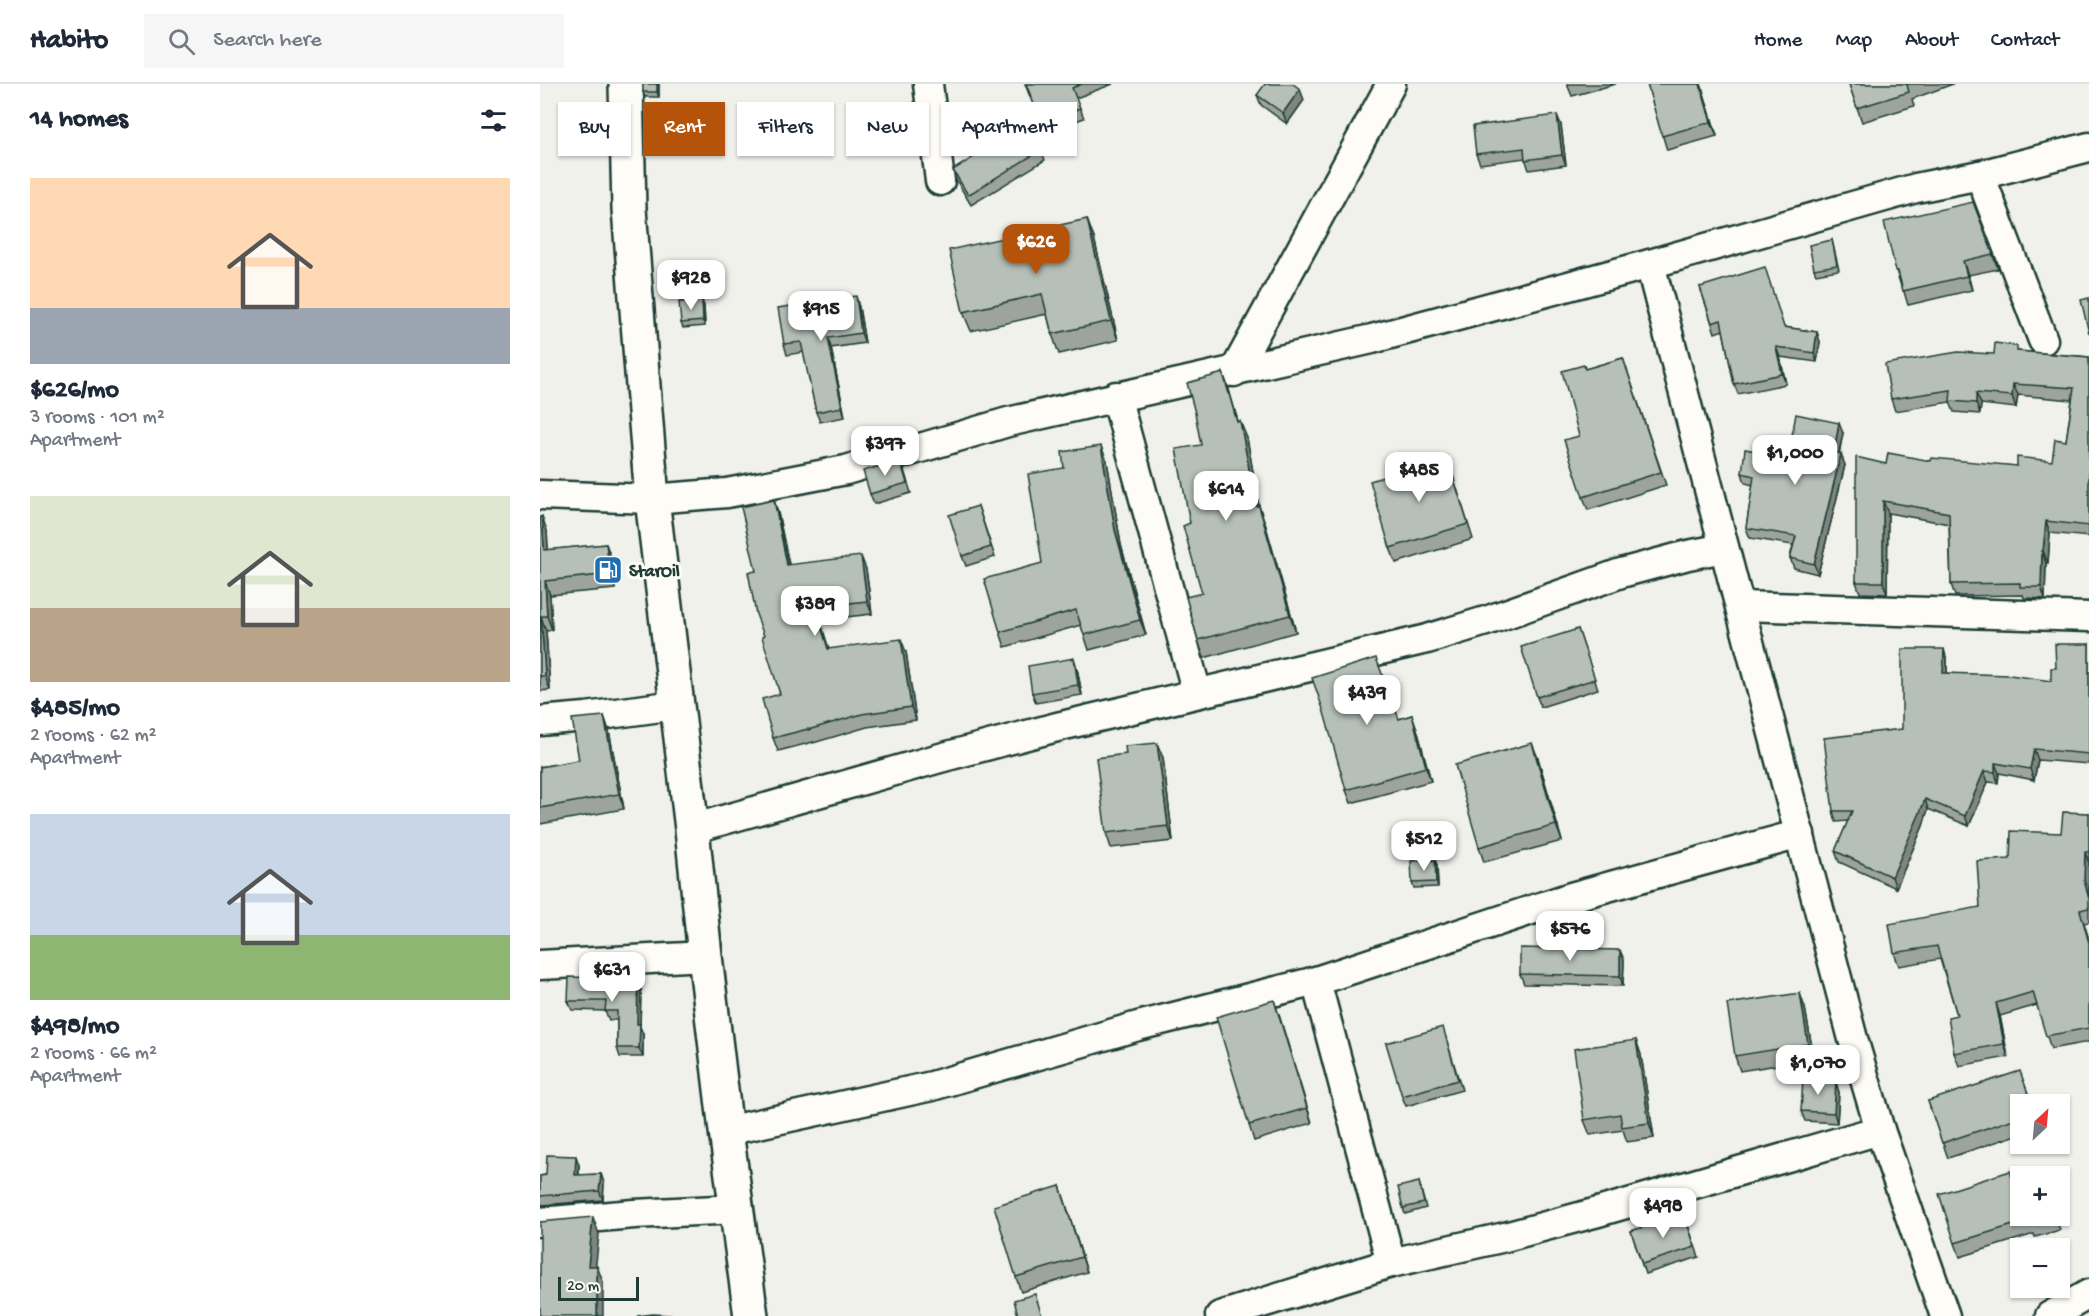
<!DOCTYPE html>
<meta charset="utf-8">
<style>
body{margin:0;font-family:"Gochi Hand",sans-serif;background:#f6f6f7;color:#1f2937;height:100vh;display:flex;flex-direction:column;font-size:22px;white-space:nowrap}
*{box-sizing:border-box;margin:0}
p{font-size:20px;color:#747a83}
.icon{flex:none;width:33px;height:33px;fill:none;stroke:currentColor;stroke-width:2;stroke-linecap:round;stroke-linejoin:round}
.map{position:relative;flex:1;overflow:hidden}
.side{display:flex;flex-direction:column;background:#fff;width:540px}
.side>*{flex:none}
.hud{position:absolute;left:18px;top:18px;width:570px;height:54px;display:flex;gap:12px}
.needle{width:39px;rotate:26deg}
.tools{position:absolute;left:1470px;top:1010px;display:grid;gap:12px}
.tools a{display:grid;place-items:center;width:60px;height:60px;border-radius:0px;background:#fff;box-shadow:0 2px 4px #0004;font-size:30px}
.scale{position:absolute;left:18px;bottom:15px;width:81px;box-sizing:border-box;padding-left:6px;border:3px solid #1f3d34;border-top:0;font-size:16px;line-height:21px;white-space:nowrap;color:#1f3d34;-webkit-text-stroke:4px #fdfcf7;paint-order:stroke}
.price{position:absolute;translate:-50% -51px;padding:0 14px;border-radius:12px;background:#fff;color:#222;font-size:20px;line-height:39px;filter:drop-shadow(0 2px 3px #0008)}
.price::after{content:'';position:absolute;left:50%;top:36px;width:18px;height:14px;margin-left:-9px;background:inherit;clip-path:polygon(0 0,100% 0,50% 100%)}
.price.active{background:#b45309;color:#fff}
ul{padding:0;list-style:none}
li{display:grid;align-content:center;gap:12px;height:318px;padding:0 30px}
li span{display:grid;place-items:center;height:186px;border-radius:0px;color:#555}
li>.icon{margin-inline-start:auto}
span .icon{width:108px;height:108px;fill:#fffc;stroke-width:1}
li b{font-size:26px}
h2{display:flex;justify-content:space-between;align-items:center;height:72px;padding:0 30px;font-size:26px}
.pill{padding:0 21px;border-radius:0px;background:#fff;box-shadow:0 2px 4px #0004;font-size:21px;line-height:54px}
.pill.active{background:#b45309;color:#fff}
header{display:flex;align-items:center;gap:36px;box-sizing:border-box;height:84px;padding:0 30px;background:#fff;border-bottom:2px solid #e0e1e3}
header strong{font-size:28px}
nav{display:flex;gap:33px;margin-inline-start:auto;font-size:21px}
.search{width:420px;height:54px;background:#f6f6f7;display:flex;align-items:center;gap:15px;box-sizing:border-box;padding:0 21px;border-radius:0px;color:#747a83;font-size:22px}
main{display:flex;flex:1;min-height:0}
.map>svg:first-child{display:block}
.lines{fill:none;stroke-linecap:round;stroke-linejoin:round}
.street-casing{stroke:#1f3d34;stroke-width:33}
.secondary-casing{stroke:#1f3d34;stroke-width:38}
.street{stroke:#fdfcf7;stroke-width:28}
.secondary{stroke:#fdfcf7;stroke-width:33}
.wall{fill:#9da49e;stroke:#1f3d34;stroke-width:1.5}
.shaded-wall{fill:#7f8681;stroke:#1f3d34;stroke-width:1.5}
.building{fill:#b6bfb8;stroke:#1f3d34;stroke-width:1.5}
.labels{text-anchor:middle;stroke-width:6;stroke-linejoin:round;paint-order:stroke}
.poi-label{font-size:18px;font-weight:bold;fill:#1f3d34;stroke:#fdfcf7;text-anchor:start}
</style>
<header>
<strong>Habito</strong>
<div class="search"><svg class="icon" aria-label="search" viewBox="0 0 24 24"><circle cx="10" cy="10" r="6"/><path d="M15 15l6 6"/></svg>Search here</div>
<nav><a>Home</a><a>Map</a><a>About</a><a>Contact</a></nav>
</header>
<main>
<section class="side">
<h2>14 homes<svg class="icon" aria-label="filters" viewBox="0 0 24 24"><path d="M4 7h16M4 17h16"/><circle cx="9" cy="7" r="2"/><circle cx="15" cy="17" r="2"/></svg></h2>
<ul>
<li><span style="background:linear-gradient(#ffd9b3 70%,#9aa5b1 0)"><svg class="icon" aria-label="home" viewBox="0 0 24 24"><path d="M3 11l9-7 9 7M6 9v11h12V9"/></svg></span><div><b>$626/mo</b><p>3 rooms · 101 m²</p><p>Apartment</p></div></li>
<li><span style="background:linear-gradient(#dfe7d0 60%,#b9a48a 0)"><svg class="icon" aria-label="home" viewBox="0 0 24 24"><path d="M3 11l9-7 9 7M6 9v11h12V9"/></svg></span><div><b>$485/mo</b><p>2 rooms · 62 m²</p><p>Apartment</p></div></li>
<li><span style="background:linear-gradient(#c9d6e8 65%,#8fb573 0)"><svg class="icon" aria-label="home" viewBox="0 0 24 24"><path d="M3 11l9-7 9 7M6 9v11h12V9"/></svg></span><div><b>$498/mo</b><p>2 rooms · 66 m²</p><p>Apartment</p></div></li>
</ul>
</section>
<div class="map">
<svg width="1549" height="1232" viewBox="0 0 1549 1232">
<rect width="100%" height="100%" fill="#f0f1eb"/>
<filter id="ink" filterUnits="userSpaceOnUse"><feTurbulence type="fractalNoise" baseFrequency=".0167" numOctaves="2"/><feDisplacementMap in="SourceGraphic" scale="12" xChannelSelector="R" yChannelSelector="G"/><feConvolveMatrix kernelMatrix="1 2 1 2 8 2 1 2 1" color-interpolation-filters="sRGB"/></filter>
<g filter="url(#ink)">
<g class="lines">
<!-- street casing -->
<g class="street-casing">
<g id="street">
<polyline points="388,0 400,97"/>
<polyline points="1440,91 1503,256"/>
<polyline points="1110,180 1313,955 1340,1046 1405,1232"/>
<polyline points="694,288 851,0"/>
<polyline points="576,312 657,609"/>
<polyline points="0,411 112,415 187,409 306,386 468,338 832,255 1110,180 1376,104 1440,91 1549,63"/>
<polyline points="1201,522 1549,533"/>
<polyline points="0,637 46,633 136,621"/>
<polyline points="152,745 400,674 521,642 887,555 949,536 1081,489 1148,471 1184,464"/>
<polyline points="0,881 165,872"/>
<polyline points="776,897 851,1179"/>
<polyline points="186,1047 392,1002 598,942 776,897 1031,813 1260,750"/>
<polyline points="0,1138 94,1130 198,1125"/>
<polyline points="680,1232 851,1179 965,1153 1058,1128 1340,1046"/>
<polyline points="1510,1232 1549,1210"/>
</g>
</g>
<!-- secondary casing -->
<g class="secondary-casing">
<polyline id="secondary" points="86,0 89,125 112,415 152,745 165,872 186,1047 211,1232"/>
</g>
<!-- street -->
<use href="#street" class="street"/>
<!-- secondary -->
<use href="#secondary" class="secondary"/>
</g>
<!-- wall -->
<g class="wall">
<polygon points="119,0 119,13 105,13 103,8"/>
<polygon points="485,0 573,0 536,14 544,34 504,49"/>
<polygon points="1027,0 1076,0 1032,12"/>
<polygon points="1107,0 1161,0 1177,52 1127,66"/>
<polygon points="1309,0 1413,0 1372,15 1374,22 1322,38"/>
<polygon points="755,2 764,16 747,40 721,21 717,11"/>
<polygon points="1017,31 1021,41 1026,81 989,86 985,74 940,80 936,70"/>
<polygon points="501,66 505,76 431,121 416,96 413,86"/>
<polygon points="1433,118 1458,185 1428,191 1432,206 1368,221 1362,201 1361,202 1356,187"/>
<polygon points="554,154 578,256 519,270 512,250 507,230 431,247 423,228"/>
<polygon points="1292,156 1299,186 1276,190 1274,185"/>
<polygon points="1160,203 1244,243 1277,248 1280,258 1277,278 1240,273 1246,300 1198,310 1194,300 1183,246 1175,249"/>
<polygon points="164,222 165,242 143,244 141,239"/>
<polygon points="319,223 325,259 291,264 305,333 280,338 276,328 264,268 247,271 244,260"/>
<polygon points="1479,267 1549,273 1549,453 1510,449 1508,479 1506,479 1505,515 1484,514 1483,511 1415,512 1411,500 1409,440 1348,429 1347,510 1320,509 1316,498 1346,380 1391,377 1477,382 1512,377 1526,357 1532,316 1478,311 1476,324 1441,320 1440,330 1414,328 1410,318 1355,327 1351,315 1454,270"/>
<polygon points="1083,274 1126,401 1048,426 1043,413 1039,352 1045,285"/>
<polygon points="683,289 689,306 698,337 707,354 719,422 725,439 756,548 664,574 658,556 662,509 650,439 661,361"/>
<polygon points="1303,349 1299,370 1305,381 1278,490 1254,484 1250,474 1253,461 1210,454 1206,444 1213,401 1205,399 1202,389 1248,373"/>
<polygon points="907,373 933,455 856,479 850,464"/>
<polygon points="567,377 581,461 606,551 549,566 541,541 465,563 460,548 502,479"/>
<polygon points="364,386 371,409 334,420 330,410"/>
<polygon points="234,416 238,429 249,481 326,485 332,530 280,536 289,565 366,568 376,636 327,643 273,659 273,658 238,667 233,654 240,610 224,552 216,487"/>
<polygon points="438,422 455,473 426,482 422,472"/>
<polygon points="0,433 7,447 8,466 66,460 71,474 75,505 10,511 12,546 6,547 10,606 0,607"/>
<polygon points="1038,545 1058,605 1001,623 997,613"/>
<polygon points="1549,560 1549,680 1498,676 1494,696 1459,689 1458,699 1448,698 1429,742 1388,725 1383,742 1356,804 1299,778 1295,767 1308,737 1296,738 1293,727 1362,645 1407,576 1407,589 1511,597 1516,584"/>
<polygon points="537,584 542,611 496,619 492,609"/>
<polygon points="872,631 877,645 891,697 811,719 806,706 859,635"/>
<polygon points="64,632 69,647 84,725 0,740 0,683 39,676"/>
<polygon points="623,674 633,757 571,764 566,749"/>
<polygon points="998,674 1022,757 944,778 939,763"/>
<polygon points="1549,729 1549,838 1544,839 1549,855 1549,958 1511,965 1497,921 1460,932 1468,973 1419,982 1414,969 1417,931 1400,875 1359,882 1354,869 1440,823 1470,775 1521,749"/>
<polygon points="895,776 897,781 898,803 874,804 872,799"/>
<polygon points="1084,876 1083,902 984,900 980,890"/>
<polygon points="101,904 100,943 103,950 103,973 80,973 77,964 77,936 69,936 65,927 32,926 28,917"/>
<polygon points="1265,924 1274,975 1200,987 1195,972"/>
<polygon points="739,931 772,1039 714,1057 709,1041"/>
<polygon points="906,954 922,1006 866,1022 862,1012"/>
<polygon points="1096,956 1101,971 1114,1054 1087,1058 1083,1046 1050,1051 1044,1036"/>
<polygon points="1299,1008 1297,1039 1265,1037 1261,1027"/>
<polygon points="1388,1017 1480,1020 1480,1050 1408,1074"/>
<polygon points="39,1081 39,1091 61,1090 64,1099 63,1116 2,1121 0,1116 0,1092 6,1091"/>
<polygon points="879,1098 886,1124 865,1130 863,1124"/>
<polygon points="1475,1100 1515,1131 1520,1146 1495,1153 1494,1150 1420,1173 1415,1159"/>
<polygon points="520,1102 547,1188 481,1208 476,1193"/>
<polygon points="1144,1130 1159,1173 1105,1190 1091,1147"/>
</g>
<!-- shaded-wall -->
<g class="shaded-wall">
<polygon points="117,0 119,0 119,13 117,8"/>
<polygon points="1160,0 1161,0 1177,52 1171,38"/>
<polygon points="760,5 764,16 747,40 743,29"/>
<polygon points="1017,31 1021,41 1026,81 1022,71"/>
<polygon points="547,135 554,154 578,256 571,237"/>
<polygon points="1423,177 1428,191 1432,206 1427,192"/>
<polygon points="316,212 319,223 325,259 321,249"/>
<polygon points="162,216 164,222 165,242 163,237"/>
<polygon points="1277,248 1280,258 1277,278 1274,269"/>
<polygon points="288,254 291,264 305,333 302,323"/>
<polygon points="1236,263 1240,273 1246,300 1242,290"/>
<polygon points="683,289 689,306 703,355 697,338"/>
<polygon points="1473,300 1478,311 1476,324 1472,312"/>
<polygon points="1436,309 1441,320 1440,330 1436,319"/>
<polygon points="700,337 707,354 719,422 725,439 756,548 750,531 716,422"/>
<polygon points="1299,339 1303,349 1297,378 1294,368"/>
<polygon points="561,362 567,377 581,461 606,551 600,536 575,446"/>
<polygon points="1301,370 1305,381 1278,490 1274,480"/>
<polygon points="234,416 238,429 252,494 247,481"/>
<polygon points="1343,417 1348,429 1347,510 1343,498"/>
<polygon points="2,432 7,447 9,481 4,466"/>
<polygon points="1506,437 1510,449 1508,479 1503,467"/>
<polygon points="66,460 71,474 75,505 70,490"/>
<polygon points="1502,467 1506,479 1505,515 1501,503"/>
<polygon points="321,472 326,485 332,530 327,517"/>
<polygon points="5,497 10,511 12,546 7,532"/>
<polygon points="1,532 6,547 10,606 5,592"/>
<polygon points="361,555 366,568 376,636 371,623"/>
<polygon points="1404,565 1407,576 1407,599 1403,589"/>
<polygon points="534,574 537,584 542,611 538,601"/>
<polygon points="872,631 877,645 891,697 886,683"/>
<polygon points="64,632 69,647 84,725 79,710"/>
<polygon points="617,659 623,674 633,757 628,742"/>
<polygon points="992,659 998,674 1022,757 1016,741"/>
<polygon points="1494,665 1498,676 1494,696 1490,685"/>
<polygon points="1455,679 1459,689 1458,699 1455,688"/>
<polygon points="1444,687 1448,698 1429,742 1425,732"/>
<polygon points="1385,715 1388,725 1383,742 1356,804 1352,793"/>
<polygon points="1545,768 1549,779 1549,815 1544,796"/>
<polygon points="895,776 897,781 898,803 896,798"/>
<polygon points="1080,866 1084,876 1083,902 1080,892"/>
<polygon points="98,895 101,904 100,943 103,950 103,973 99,964 97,940"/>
<polygon points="1260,909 1265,924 1274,975 1268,960"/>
<polygon points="734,916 739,931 772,1039 767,1024"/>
<polygon points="1456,919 1460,932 1468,973 1464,960"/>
<polygon points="1096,956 1101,971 1114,1054 1109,1039"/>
<polygon points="1296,998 1299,1008 1297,1039 1294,1029"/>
<polygon points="36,1072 39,1081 38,1100 35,1091"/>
<polygon points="61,1090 64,1099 63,1116 59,1107"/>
<polygon points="520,1102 525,1117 547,1188 542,1173"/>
<polygon points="53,1133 59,1150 54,1198 48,1182"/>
<polygon points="57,1182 63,1198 63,1232 57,1232"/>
</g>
<!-- building -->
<g class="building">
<rect x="103" y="0" width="14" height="8"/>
<polygon points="486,0 542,0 532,4 540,24 501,38"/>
<polygon points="725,0 753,0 760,5 743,29 717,11"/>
<polygon points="1107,0 1160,0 1171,38 1122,52"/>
<polygon points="1309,0 1368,0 1367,1 1369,8 1317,24"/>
<polygon points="1017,31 1022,71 985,76 984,64 936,70 933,42"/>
<polygon points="486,40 501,66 428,111 413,86"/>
<polygon points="1433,118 1453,170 1423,177 1427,192 1363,207 1358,187 1356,187 1344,138"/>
<polygon points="547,135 571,237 512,250 502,210 423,228 409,166"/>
<polygon points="1292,156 1297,181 1274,185 1269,161"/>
<polygon points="1225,183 1244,243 1277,248 1274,269 1236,263 1242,290 1194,300 1181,236 1172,239 1160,203"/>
<polygon points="316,212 321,249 288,254 302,323 276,328 261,258 244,260 238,224"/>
<polygon points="1549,214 1549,249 1541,216"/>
<polygon points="162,216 163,237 141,239 139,218"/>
<polygon points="1455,259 1477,262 1477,267 1549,273 1549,442 1506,437 1503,467 1502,467 1501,503 1480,503 1480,499 1411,500 1409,429 1343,417 1343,498 1316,498 1316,373 1346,380 1348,369 1391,377 1392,374 1477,382 1477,373 1512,377 1515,355 1526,357 1534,304 1473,300 1472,312 1436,309 1436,319 1410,317 1411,306 1351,315 1345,280 1418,268 1454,270"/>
<polygon points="1083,274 1121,388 1043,413 1024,356 1039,352 1022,287 1044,281 1045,285"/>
<polygon points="683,289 697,338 700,337 716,422 719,422 750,531 658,556 646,513 662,509 643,442 650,439 636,365 661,361 655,329 647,299"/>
<polygon points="1256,330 1299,339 1294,368 1301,370 1274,480 1250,474 1256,452 1206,444 1214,392 1202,389 1205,365 1248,373"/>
<polygon points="561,362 575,446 600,536 544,551 536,526 460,548 444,495 502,479 488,390 524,384 522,368"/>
<polygon points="907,373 928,440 850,464 830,397"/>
<polygon points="360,376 367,399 330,410 323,387"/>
<polygon points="234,416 247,481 321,472 327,517 275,523 288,565 361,555 371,623 322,630 268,646 268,645 233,654 222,615 240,610 222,553 224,552 216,530 208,488 216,487 201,423"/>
<polygon points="438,422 451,463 422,472 409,431"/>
<polygon points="2,432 4,466 66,460 70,490 5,497 7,532 1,532 5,592 0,592 0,433"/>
<polygon points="1038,545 1055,595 997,613 981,563"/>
<polygon points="1515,560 1549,560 1549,670 1494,665 1490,685 1455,679 1455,688 1444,687 1425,732 1385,715 1379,731 1352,793 1295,767 1312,727 1293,727 1284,654 1362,645 1362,565 1404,565 1403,589 1470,591 1511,597 1511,584 1516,584"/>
<polygon points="534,574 538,601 492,609 488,582"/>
<polygon points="836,574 859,635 872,631 886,683 806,706 783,625 772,594"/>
<polygon points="64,632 79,710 0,724 0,683 39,676 32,635"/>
<polygon points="617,659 628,742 566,749 556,674 586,670 585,662"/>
<polygon points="992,659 1016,741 939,763 915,681"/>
<polygon points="1523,728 1549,729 1549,768 1545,768 1544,796 1549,815 1549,824 1540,826 1549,859 1549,944 1506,952 1493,908 1456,919 1464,960 1414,969 1408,933 1417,931 1397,862 1354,869 1349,840 1440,823 1437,777 1470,775 1471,747 1521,749"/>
<polygon points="895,776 896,798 872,799 871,777"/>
<polygon points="980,864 1080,866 1080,892 980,890"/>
<polygon points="29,893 98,895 97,940 100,940 99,964 77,964 77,927 65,927 66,917 28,917"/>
<polygon points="1260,909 1268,960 1195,972 1187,920"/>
<polygon points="734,916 767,1024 709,1041 676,933"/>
<polygon points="903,943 918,996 862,1012 846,959"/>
<polygon points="1096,956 1109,1039 1082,1043 1080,1030 1044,1036 1034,965"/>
<polygon points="1480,987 1492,1020 1480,1020 1480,1033 1402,1059 1388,1017"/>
<polygon points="1263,996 1296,998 1294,1029 1261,1027"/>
<polygon points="7,1071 36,1072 35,1091 61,1090 59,1107 0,1112 0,1092 6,1091"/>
<polygon points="1470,1087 1474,1100 1480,1098 1480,1131 1515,1131 1515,1132 1490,1139 1489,1136 1415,1159 1399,1110"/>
<polygon points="879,1098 884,1119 863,1124 858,1103"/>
<polygon points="520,1102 542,1173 476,1193 454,1122"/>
<polygon points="1144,1130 1155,1163 1102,1180 1091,1147"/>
<polygon points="53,1133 48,1182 57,1182 57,1232 0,1232 0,1138"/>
<polygon points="495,1210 502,1232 478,1232 474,1216"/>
<polygon points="113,1230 146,1232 97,1232"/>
</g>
</g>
<!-- icons -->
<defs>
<g id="fuel-square" transform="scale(1.5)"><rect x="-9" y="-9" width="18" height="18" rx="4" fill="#1f6fb2" stroke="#fdfcf7"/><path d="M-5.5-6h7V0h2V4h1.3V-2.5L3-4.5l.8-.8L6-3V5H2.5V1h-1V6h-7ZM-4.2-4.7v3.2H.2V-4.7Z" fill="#fff"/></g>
</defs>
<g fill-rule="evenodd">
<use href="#fuel-square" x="68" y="486"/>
</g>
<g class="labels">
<!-- poi labels -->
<g class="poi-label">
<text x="89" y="492">StarOil</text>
</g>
</g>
</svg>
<div class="tools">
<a><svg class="needle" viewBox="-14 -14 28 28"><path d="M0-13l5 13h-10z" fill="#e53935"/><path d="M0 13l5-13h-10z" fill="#747a83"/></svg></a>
<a>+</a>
<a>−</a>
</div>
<div class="scale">20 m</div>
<b class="price active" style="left:496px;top:191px">$626</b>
<b class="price" style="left:151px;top:227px">$928</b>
<b class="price" style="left:281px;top:258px">$915</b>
<b class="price" style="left:345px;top:393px">$397</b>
<b class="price" style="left:1255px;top:402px">$1,000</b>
<b class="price" style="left:879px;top:419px">$485</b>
<b class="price" style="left:686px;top:438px">$614</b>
<b class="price" style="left:275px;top:553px">$389</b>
<b class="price" style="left:827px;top:642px">$439</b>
<b class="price" style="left:884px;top:788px">$512</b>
<b class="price" style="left:1030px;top:878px">$576</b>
<b class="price" style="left:72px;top:919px">$631</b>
<b class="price" style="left:1278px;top:1012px">$1,070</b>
<b class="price" style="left:1123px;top:1155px">$498</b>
<div class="hud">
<a class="pill">Buy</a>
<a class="pill active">Rent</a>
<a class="pill">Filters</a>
<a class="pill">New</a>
<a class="pill">Apartment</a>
</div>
</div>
</main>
